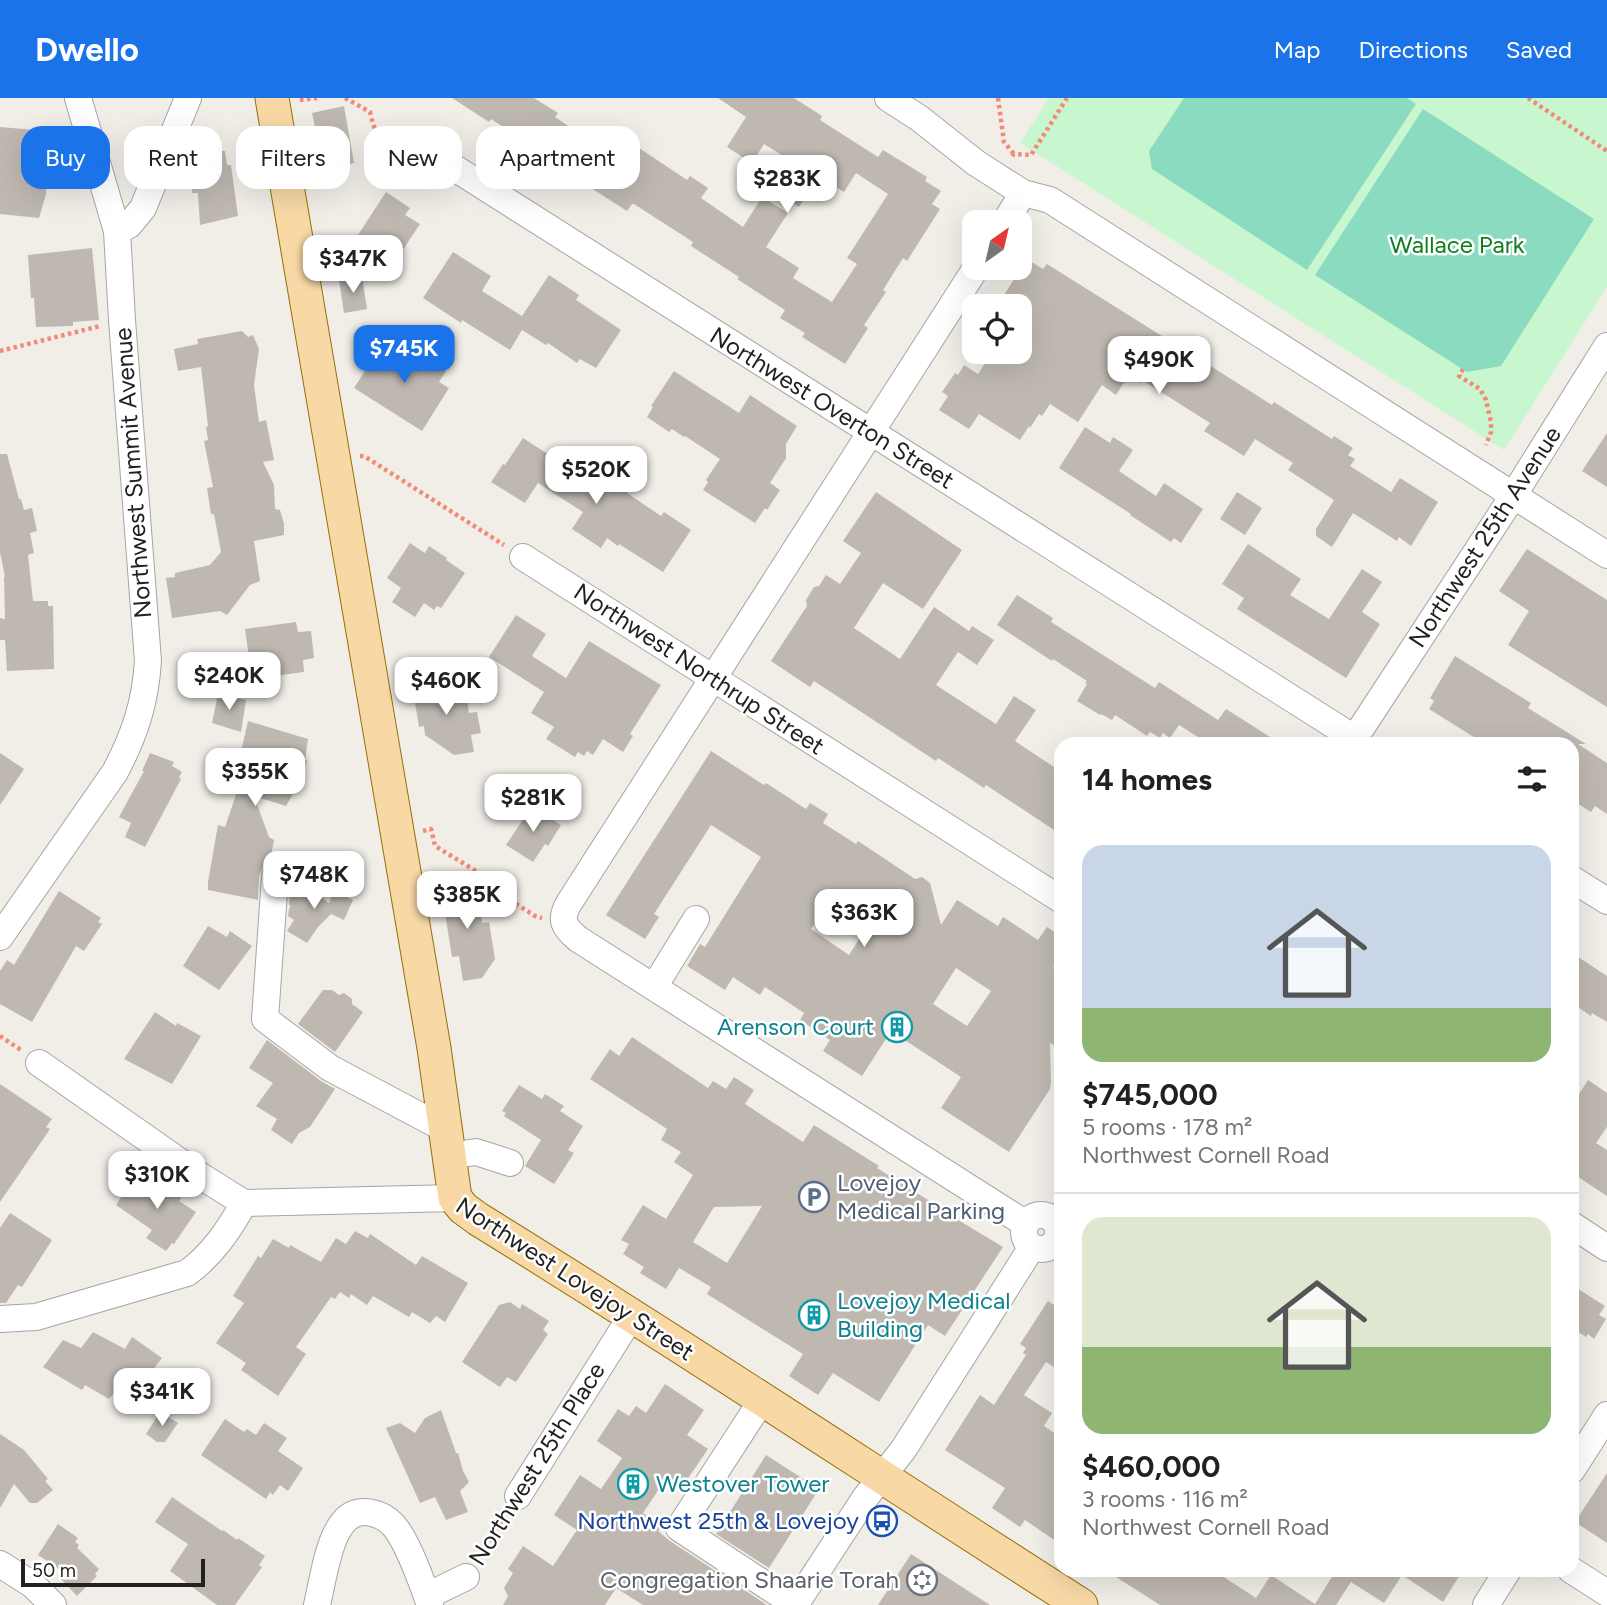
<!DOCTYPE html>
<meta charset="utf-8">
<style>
body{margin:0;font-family:Figtree,sans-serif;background:#f6f6f6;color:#202124;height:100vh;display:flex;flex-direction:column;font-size:26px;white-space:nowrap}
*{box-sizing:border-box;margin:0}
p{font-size:23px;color:#757577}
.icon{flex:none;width:38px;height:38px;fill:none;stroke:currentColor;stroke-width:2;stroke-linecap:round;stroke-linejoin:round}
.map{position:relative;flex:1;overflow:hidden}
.side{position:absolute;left:1054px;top:639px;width:525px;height:840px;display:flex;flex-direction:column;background:#fff;border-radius:21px;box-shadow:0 7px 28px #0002}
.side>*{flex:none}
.banner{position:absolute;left:21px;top:28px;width:665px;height:63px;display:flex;gap:14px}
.needle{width:46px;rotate:34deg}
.controls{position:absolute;left:962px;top:112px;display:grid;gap:14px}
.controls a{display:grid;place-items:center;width:70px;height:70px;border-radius:14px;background:#fff;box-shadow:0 7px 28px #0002;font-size:35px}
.scale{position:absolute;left:21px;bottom:18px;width:184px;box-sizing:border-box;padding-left:7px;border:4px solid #212121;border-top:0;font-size:19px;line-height:24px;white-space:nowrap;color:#212121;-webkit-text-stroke:5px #fff;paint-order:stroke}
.price{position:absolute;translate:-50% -60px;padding:0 16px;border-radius:14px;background:#fff;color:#222;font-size:23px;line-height:46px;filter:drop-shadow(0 2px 4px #0008)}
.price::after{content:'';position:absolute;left:50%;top:42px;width:21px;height:16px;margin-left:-10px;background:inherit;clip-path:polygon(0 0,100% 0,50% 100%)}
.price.on{background:#1a73e8;color:#fff}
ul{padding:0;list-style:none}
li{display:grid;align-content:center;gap:14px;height:371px;padding:0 28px}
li+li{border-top:2px solid #e0e0e0}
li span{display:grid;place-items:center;height:217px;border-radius:21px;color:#555}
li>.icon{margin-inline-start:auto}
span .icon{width:126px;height:126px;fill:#fffc;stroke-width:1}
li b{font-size:30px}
h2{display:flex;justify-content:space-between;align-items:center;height:84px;padding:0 28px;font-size:30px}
.chip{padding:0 24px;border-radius:21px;background:#fff;box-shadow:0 7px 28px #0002;font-size:24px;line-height:63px}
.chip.on{background:#1a73e8;color:#fff}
header{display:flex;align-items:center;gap:42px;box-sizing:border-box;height:98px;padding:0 35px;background:#1a73e8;color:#fff}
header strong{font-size:33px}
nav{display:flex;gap:38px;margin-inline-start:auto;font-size:24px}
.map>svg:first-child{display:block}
.park{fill:#c8f7cf}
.pitch{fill:#8adbc0}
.building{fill:#beb8b1;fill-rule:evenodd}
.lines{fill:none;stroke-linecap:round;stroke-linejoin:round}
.minor-casing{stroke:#a5a5a5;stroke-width:28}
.major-casing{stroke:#976e07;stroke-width:35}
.path{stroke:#f48976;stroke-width:4.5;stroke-dasharray:3.5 3.5;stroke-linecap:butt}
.minor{stroke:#fff;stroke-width:26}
.major{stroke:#f8d9a6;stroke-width:33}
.labels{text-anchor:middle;stroke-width:5;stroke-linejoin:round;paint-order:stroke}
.park-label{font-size:24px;fill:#117d20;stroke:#fff}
.street-label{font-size:24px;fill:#212121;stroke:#fff}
.culture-label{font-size:24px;fill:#0d838f;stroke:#fff;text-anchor:start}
.service-label{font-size:24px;fill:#4e5e75;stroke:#fff;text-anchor:start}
.transit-label{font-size:24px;fill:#164399;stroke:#fff;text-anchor:end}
.worship-label{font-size:24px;fill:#5b616d;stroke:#fff;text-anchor:end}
</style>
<header>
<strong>Dwello</strong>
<nav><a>Map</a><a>Directions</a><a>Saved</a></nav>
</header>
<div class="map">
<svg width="1607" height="1507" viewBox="0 0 1607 1507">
<rect width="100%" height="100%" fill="#f1eee8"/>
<!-- park -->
<polygon class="park" points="1049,0 1607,0 1607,189 1504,352 1020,45"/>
<!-- pitch -->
<g class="pitch">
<polygon points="1184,0 1407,0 1416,6 1307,172 1152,71 1149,53"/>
<polygon points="1423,11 1594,121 1501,268 1467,274 1315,177"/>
</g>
<!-- building -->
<g class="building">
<polygon points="452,0 534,0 558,15 555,19 570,29 550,59 491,21 489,24"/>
<polygon points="718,0 794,0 822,18 820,22 878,59 883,52 927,79 925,83 941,93 932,106 940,111 907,163 903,160 883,192 886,194 864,227 868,230 845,266 802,239 805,235 780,220 785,212 737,181 739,179 691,148 693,144 634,106 632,106 627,113 591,90 595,82 593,81 621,38 687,82 690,78 708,90 701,100 743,129 762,99 788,115 766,149 799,170 793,180 832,204 857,166 847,160 888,96 856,75 844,94 819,79 799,109 782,98 801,69 764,46 752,65 727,49 746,19"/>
<polygon points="344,8 354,65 345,67 347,74 325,78 312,15"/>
<polygon points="0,29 47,33 46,51 48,51 46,96 39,120 0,116"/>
<polygon points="212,53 225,53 227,67 231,67 238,118 200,127 198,95 192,95 191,72 201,71 197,59"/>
<polygon points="386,94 410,110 405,117 420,126 392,168 354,143"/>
<polygon points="92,150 99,222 73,224 73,228 36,229 34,200 31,200 28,157"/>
<polygon points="453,154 491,178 482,193 522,218 549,177 579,197 576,202 621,232 596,270 580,261 577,265 548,245 546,247 522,232 510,252 462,222 461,225 423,200"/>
<polygon points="1027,161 1043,171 1047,166 1181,250 1185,243 1202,254 1198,260 1272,307 1274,304 1332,341 1334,338 1353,350 1348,357 1355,361 1350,368 1391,394 1400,380 1438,404 1411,448 1399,439 1397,443 1353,415 1332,449 1316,438 1316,431 1334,402 1288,372 1293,365 1255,341 1244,358 1204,333 1210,325 1142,282 1140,285 1128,278 1116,297 1102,287 1078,324 1050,306 1042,318 1039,316 1030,330 1029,328 1020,342 979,316 969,331 939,312 948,298 942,294 955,275 958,277 964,267 978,276 992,254 1020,254 1020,208 997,208"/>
<polygon points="362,179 367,211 344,215 339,182"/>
<polygon points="242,233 248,239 253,237 259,251 254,287 259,324 266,322 274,362 263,364 274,387 275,411 280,412 284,426 284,437 254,443 260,483 250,487 227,517 220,513 172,520 166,480 175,479 175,475 210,467 221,454 214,416 211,416 207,390 213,389 204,343 208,342 206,329 208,328 201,269 178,273 174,251 198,246 197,241"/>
<polygon points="383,245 406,260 411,251 446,273 439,284 449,290 422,333 354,290"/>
<polygon points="674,273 739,315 750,297 797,328 786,346 786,360 770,385 780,392 767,412 765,410 755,425 703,392 708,384 706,382 720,361 685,338 684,339 672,331 669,334 647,319 653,309 651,308"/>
<polygon points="1085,329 1110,345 1113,339 1133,352 1119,373 1156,398 1164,385 1203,411 1181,445 1174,440 1171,444 1130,417 1131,416 1059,370"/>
<polygon points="1607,335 1607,389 1582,373"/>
<polygon points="523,340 554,360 553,362 598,391 610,374 632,388 627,395 661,418 664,414 691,432 663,474 619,446 618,448 607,440 601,450 572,431 583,414 538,385 525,405 491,384 503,366 505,367"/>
<polygon points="0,356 7,356 19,401 21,401 24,412 32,410 37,433 30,435 34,455 28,457 33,503 48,503 48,508 53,508 54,571 7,573 5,542 0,542 0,520 5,521 4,479 5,479 0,454"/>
<polygon points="876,394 962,452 923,511 883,485 854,530 900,561 934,509 969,533 972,528 994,542 977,567 958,554 936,587 996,626 1014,598 1036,612 1015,643 1060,673 1060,736 986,687 984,690 938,660 936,663 814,583 810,589 771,563 807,508 806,502 814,489 819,488 826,477 840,486 861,455 843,443"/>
<polygon points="1237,394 1262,410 1245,437 1220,421"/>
<polygon points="410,445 425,455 429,448 447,460 446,462 465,475 441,510 437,508 434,512 424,505 415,519 392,504 401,490 387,480"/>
<polygon points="1248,446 1301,481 1290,497 1329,521 1362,471 1382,484 1362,514 1380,526 1346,580 1237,511 1244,500 1222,486"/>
<polygon points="1527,451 1607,502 1607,609 1508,547 1529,513 1499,493"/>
<polygon points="1017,497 1053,520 1051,524 1155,590 1159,584 1218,622 1226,611 1281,646 1209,646 1179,627 1170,640 1163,635 1160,640 1150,634 1147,638 1115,617 1112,622 1101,616 1100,617 1077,603 1087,586 1085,585 1087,583 1053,561 1052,563 997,527"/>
<polygon points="516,517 546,536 532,558 566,580 589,543 661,587 630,636 633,638 623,654 603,641 593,657 587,653 584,658 578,654 575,659 546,641 554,629 531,615 544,594 489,559"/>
<polygon points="296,524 298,534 311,533 314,560 303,562 304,574 252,581 245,531"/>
<polygon points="1455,558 1531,605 1528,610 1586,646 1578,646 1607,665 1607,716 1595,708 1591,714 1572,702 1572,646 1485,646 1429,611 1434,603 1430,600"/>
<polygon points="438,582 467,602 469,615 477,614 481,635 471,637 474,654 454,657 425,637 424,628 419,629 412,586"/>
<polygon points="218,596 246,602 241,634 212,625"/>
<polygon points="248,623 308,641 305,662 307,663 300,684 286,708 254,698 269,739 274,742 271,758 273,759 272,763 274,764 268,765 262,771 259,778 258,802 208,792 208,784 218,727 225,729 241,682 235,680"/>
<path d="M711 653 764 687 766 685 806 711 810 705 828 716 823 725 856 746 858 743 915 781 922 779 930 785 941 827 957 802 998 828 1003 819 1038 842 1047 829 1060 838V857L1053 870 1060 875V951L1050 945 1051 984 1050 991 1009 1054 941 1010 961 979 891 933 862 978 823 953 830 942 800 922 804 915 765 889 760 897 733 879 725 892 687 868 700 846 705 849 761 759 711 727 654 816 659 819 645 841 606 817ZM833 800 870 824 849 857 811 831ZM956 870 991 893 967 928 933 906Z"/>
<polygon points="0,655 24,671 0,707"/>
<polygon points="150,655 174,664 172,668 182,674 179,679 181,681 145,749 125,739 131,725 119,719 144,673 142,673"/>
<polygon points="532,708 561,727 548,748 545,746 533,764 506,747"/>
<polygon points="467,780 473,819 481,818 482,825 489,824 495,861 482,880 463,883 459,858 452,859 440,784"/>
<polygon points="306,788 329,805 334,793 353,802 344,822 331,816 318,829 307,845 287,833 294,822 288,818 289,811 291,808 289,807 290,794"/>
<polygon points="59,793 101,820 98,824 102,826 84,853 76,848 32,924 0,906 0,873 7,862 14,867"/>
<polygon points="208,828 227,839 230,833 252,848 219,892 183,868"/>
<polygon points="1572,855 1607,878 1607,924 1592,915 1591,918 1572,905"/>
<polygon points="323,892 332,892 339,897 344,895 352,901 352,906 363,914 335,954 298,926"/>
<polygon points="155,914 176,928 177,925 201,938 172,986 124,961"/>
<path d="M632 939 708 990 713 983 726 991 734 979 754 992 745 1006 803 1044 814 1027 879 1068 877 1070 936 1107 935 1108 1003 1149 945 1238 928 1227 879 1304 833 1275 818 1297 789 1278 803 1256 707 1196 711 1189 679 1170 666 1191 640 1175 644 1169 623 1156 629 1146 621 1142 643 1107 666 1121 693 1077 674 1064 681 1054 661 1042 667 1031 590 981 610 951 619 958ZM762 1108 727 1165 693 1144 714 1109Z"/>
<polygon points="267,942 321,983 335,991 310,1029 299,1035 292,1046 271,1032 277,1021 256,1008 273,985 249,970"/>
<polygon points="1588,982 1607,995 1607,1029 1596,1045 1607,1052 1607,1098 1572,1075 1572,1007"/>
<polygon points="0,986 52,1021 46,1029 50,1031 0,1104"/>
<polygon points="519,987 542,1001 545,996 564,1008 560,1013 583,1028 568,1052 574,1055 554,1086 525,1068 541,1042 504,1018 506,1015 502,1013"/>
<polygon points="133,1081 143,1087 147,1081 163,1092 166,1087 182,1098 179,1103 196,1114 174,1146 172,1145 166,1153 146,1140 152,1132 116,1107"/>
<polygon points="10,1115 52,1142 22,1189 18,1187 6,1205 0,1205 0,1130"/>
<polygon points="355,1133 368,1140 370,1136 416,1167 422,1158 468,1185 445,1224 436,1218 430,1225 412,1214 409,1219 373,1198 367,1207 351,1196 349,1200 340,1194 335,1201 331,1199 296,1249 306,1256 278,1298 241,1272 246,1265 216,1245 244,1205 233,1198 258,1158 261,1160 273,1141 289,1150 290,1147 321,1164 336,1140 346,1146"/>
<polygon points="1572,1187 1605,1208 1599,1217 1606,1221 1594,1241 1588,1236 1586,1239 1572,1230"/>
<polygon points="1048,1203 1060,1211 1060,1273 1046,1264 1024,1297 1052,1315 1044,1328 1060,1339 1060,1446 1025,1422 1020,1429 992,1410 1005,1390 945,1352 980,1297 994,1307 1026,1257 1023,1255 1026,1250 1020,1246"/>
<polygon points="510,1204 520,1211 522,1206 549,1223 543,1232 548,1236 516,1284 507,1279 500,1289 462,1264 499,1207"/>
<polygon points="93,1234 125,1251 132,1239 162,1260 128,1304 113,1296 109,1301 85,1287 82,1292 43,1269 63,1242 81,1250"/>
<polygon points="665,1286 704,1312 687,1337 708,1351 680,1392 665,1382 643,1415 662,1427 658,1433 670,1443 767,1507 643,1507 616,1490 605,1507 503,1507 508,1498 504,1490 513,1475 508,1471 523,1448 553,1468 577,1432 554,1417 580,1377 601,1391 622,1360 597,1343 618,1311 629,1318 636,1308 646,1315"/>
<polygon points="441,1312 456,1355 458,1355 463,1373 469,1384 460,1393 468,1414 446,1422 435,1399 420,1405 386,1330 400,1325 415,1335 425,1320"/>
<polygon points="160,1314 178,1325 165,1344 157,1344 146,1336"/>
<polygon points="225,1321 244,1334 247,1331 256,1337 264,1325 287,1340 278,1353 303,1370 288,1393 280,1387 273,1397 270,1394 266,1401 201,1357"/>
<polygon points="0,1336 24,1352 48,1381 45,1383 53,1392 37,1405 30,1405 14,1386 0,1410"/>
<polygon points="766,1357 819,1391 769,1470 716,1436"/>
<polygon points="1607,1375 1607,1445 1575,1424"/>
<polygon points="172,1399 222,1433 223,1432 237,1442 238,1440 265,1458 259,1467 262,1469 235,1507 217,1507 170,1473 188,1446 155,1424"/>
<polygon points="58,1426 78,1440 75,1444 79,1447 77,1450 99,1471 95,1476 97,1478 77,1498 60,1480 65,1475 38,1457"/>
<polygon points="911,1456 990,1507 878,1507"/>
<polygon points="1105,1472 1213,1472 1256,1500 1271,1477 1315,1506 1335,1474 1331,1472 1463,1472 1443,1504 1402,1477 1384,1505 1351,1484 1336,1507 1160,1507"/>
</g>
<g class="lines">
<!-- minor casing -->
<g class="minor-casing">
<g id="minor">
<polyline points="888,0 919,20 976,65 1023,95 1050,102 1607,457"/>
<polyline points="434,57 1343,633"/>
<polyline points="1005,124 1023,95"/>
<polyline points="117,133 129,127 143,110 188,0"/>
<path d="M976 170 569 805C559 822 564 829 578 841L1026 1126"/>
<polyline points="523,459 1060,801"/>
<polyline points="1362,629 1513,398 1607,248"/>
<polyline points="275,779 265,921 330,970 445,1031"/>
<polyline points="1572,781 1607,803"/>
<path d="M0 839 115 674C135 636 145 606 148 563L122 222 117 133 78 0"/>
<polyline points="654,889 696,821"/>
<polyline points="39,965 196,1075 244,1105 455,1100"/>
<polyline points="449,1058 476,1054 510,1065"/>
<circle cx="1041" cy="1134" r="17"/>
<polyline points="1572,1127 1607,1150"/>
<path d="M0 1221 36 1219 187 1175C212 1157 229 1132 244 1105"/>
<polyline points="762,1302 679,1430 796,1507"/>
<polyline points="1572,1372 1607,1317"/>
<polyline points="518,1398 632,1217"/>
<polyline points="0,1466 33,1487 53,1507"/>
<polyline points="1571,1472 1607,1495"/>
<polyline points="427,1498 466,1479"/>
<path d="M317 1507C322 1486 327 1452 337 1434 343 1422 352 1413 366 1414 377 1415 387 1420 394 1428 408 1444 423 1487 430 1507"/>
<polyline points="795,1507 865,1400 903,1352 1032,1149"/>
<polyline points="1486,1507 1508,1472"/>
</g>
</g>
<!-- major casing -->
<g class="major-casing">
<path id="major" d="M272 0 434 950 455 1100 463 1110 478 1121C681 1246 880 1379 1081 1507"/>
</g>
<!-- path -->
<g class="path">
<path d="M345 0 370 14C377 44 387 58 413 74L414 73"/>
<polyline points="998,0 1004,44 1014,56"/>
<polyline points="1528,0 1607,53"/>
<polyline points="300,2 317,0"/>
<polyline points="1012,58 1014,56 1031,57 1067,0"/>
<polyline points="0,253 100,228"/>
<polyline points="1463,271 1459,278 1480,291 1486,302 1491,324 1491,334 1486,347"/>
<polyline points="360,358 364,358 504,447"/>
<polyline points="423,733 431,731 435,748 476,773 485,786 535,818 542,820"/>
<polyline points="0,938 21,952"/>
<polyline points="478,1461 505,1418"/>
</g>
<!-- minor -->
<use href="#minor" class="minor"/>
<!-- major -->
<use href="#major" class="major"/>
</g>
<!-- icons -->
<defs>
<g id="building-ring" transform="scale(1.575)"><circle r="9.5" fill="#fff" stroke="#0f9aa8" stroke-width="1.5"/><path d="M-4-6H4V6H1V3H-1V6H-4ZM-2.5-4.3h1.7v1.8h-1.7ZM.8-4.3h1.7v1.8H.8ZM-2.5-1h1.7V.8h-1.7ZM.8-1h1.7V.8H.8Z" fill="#0f9aa8"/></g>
<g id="parking-ring" transform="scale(1.575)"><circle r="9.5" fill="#fff" stroke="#5c6f8a" stroke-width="1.5"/><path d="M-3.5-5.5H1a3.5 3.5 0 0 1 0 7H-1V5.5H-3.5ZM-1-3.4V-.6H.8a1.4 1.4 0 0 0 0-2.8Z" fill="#5c6f8a"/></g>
<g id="bus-ring" transform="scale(1.575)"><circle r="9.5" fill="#fff" stroke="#1a4fb4" stroke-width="1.5"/><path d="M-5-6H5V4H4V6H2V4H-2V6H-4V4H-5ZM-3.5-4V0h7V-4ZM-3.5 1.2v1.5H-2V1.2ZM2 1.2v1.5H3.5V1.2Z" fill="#1a4fb4"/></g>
<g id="synagogue-ring" transform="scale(1.575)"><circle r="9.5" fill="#fff" stroke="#6b7280" stroke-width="1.5"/><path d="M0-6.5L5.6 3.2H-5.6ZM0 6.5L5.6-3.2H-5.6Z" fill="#6b7280"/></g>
</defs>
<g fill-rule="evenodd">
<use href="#building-ring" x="897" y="929"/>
<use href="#parking-ring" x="814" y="1099"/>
<use href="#building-ring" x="814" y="1217"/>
<use href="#building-ring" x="633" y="1386"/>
<use href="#bus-ring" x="882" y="1423"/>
<use href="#synagogue-ring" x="922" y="1482"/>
</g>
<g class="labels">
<!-- park labels -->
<g class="park-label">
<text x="1457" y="155">Wallace Park</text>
</g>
<!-- street labels -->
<g class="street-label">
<text transform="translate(832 310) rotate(32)" y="8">Northwest Overton Street</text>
<text transform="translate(133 375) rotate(-94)" y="8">Northwest Summit Avenue</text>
<text transform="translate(1485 439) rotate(-57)" y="8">Northwest 25th Avenue</text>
<text transform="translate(699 571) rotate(33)" y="8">Northwest Northrup Street</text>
<text transform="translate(575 1181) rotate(33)" y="8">Northwest Lovejoy Street</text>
<text transform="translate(537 1366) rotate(-58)" y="8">Northwest 25th Place</text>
</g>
<!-- culture labels -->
<g class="culture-label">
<text x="874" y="937" text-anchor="end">Arenson Court</text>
<text x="837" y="1211">Lovejoy Medical<tspan x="837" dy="28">Building</tspan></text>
<text x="656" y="1394">Westover Tower</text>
</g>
<!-- service labels -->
<g class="service-label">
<text x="837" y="1093">Lovejoy<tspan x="837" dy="28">Medical Parking</tspan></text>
</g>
<!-- transit labels -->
<g class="transit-label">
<text x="859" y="1431">Northwest 25th &amp; Lovejoy</text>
</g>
<!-- worship labels -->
<g class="worship-label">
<text x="899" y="1490">Congregation Shaarie Torah</text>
</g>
</g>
</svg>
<div class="controls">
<a><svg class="needle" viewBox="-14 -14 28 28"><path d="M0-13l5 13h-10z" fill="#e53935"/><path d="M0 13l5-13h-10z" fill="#757577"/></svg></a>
<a><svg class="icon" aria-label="locate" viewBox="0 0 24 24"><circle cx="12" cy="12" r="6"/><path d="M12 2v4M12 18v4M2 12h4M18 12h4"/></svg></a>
</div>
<div class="scale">50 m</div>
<b class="price" style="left:787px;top:117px">$283K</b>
<b class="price" style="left:353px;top:197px">$347K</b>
<b class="price on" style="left:404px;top:287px">$745K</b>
<b class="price" style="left:1159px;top:298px">$490K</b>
<b class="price" style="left:596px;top:408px">$520K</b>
<b class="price" style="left:229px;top:614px">$240K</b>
<b class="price" style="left:446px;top:619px">$460K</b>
<b class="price" style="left:255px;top:710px">$355K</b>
<b class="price" style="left:533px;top:736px">$281K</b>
<b class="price" style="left:314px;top:813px">$748K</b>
<b class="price" style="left:467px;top:833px">$385K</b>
<b class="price" style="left:864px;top:851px">$363K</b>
<b class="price" style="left:157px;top:1113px">$310K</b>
<b class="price" style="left:162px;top:1330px">$341K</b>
<div class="banner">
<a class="chip on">Buy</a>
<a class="chip">Rent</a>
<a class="chip">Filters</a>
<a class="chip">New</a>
<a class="chip">Apartment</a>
</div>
<section class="side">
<h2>14 homes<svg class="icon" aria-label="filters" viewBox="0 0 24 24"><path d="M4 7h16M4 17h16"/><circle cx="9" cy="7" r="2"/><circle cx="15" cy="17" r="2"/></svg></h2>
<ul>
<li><span style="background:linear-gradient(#c9d6e8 75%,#8fb573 0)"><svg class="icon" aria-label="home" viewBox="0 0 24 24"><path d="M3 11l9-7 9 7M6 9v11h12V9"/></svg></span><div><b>$745,000</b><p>5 rooms · 178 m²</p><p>Northwest Cornell Road</p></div></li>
<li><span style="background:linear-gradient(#dfe7d0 60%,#8fb573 0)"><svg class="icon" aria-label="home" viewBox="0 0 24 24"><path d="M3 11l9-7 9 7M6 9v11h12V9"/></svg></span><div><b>$460,000</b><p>3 rooms · 116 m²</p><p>Northwest Cornell Road</p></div></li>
</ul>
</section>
</div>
